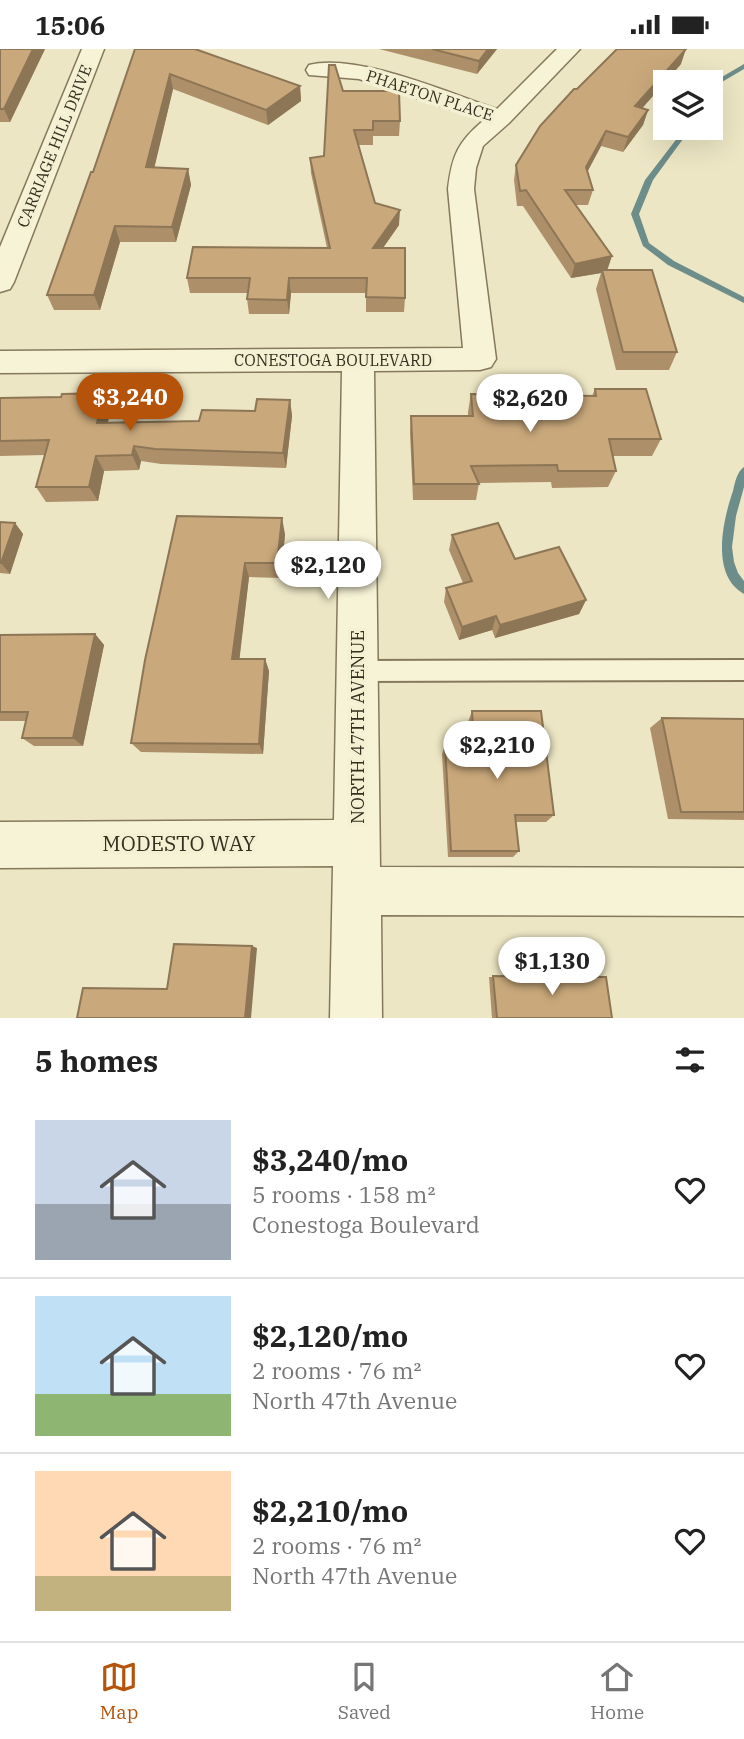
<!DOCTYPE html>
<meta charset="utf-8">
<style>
body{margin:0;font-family:"IBM Plex Serif",serif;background:#f6f6f6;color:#222;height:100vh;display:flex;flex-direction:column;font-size:26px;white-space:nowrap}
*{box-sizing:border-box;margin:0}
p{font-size:23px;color:#767676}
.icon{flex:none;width:38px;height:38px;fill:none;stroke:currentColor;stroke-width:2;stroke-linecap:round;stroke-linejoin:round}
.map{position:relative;height:969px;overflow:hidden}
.side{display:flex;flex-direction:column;background:#fff;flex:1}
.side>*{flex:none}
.controls{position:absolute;left:653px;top:21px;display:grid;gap:14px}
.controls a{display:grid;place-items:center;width:70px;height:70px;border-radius:0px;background:#fff;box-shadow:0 7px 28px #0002;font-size:35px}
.price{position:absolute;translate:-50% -60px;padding:0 16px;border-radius:24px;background:#fff;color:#222;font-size:23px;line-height:46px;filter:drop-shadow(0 2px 4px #0008)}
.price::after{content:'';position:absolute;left:50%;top:42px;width:21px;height:16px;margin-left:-10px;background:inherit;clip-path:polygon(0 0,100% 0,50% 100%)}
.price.selected{background:#b45309;color:#fff}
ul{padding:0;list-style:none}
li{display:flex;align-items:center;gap:21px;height:175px;padding:0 35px}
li+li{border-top:2px solid #e0e0e0}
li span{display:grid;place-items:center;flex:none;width:196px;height:140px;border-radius:0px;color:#555}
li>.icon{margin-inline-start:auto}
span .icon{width:84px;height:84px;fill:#fffc;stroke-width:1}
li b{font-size:30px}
h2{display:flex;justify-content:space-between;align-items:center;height:84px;padding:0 35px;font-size:30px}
.status{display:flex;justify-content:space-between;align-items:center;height:49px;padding:0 35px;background:#fff;direction:ltr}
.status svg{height:19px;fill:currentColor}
.dock{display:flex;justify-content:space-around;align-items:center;height:98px;border-top:2px solid #e0e0e0;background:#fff;font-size:19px;color:#767676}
.dock a{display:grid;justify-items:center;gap:4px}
.dock .selected{color:#b45309}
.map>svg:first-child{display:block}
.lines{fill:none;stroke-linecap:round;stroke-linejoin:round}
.stream{fill:#6d8d8a;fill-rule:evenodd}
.service-casing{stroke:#86795b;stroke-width:4}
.minor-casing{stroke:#86795b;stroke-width:3}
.service{fill:#f7f3d7;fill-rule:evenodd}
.minor{fill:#f7f3d7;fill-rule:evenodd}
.wall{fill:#ad906a}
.shaded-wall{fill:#8d7656}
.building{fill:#c9a87b;stroke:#8d7656;stroke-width:2}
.labels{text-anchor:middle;stroke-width:7;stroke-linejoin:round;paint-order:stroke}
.far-street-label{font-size:16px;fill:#362e1e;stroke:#f4f0d3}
.street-label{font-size:18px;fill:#362e1e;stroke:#f4f0d3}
.near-street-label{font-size:21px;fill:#362e1e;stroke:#f4f0d3}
</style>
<div class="status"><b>15:06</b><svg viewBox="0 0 49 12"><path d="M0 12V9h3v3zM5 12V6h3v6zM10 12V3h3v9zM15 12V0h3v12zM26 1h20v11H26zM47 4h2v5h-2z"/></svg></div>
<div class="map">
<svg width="744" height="969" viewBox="0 0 744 969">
<rect width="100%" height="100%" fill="#ece6c4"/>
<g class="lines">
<!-- stream -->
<g class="stream">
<polygon points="744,15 744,20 710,40 710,35"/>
<polygon points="685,79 691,79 653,131 639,165 649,194 674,212 744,248 744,254 668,216 643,197 631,165 645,131"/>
<path d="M744 418V438L736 467 732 498 734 513 738 524 744 532V545C710 526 723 471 733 442 735 433 737 423 744 418Z"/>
</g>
<!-- service casing -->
<g class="service-casing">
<polygon id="service" points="744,611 744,631 359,632 351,629 348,622 351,615 359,612"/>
</g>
<!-- minor casing -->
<g class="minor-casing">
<g id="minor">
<polygon points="82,0 104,0 14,233 10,240 0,243 0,198"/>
<path d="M557 0H580L509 74 483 97 476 119 474 140 496 310 491 318 480 321 374 322 380 818 744 819V867L381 866 382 969H330L333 817 0 819V773L334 771 342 322 0 324V302L463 299 448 140C452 106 458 93 484 71L359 30 309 26 306 21 309 16C358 4 448 44 497 60Z"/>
</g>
</g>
<!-- service -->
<use href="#service" class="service"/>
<!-- minor -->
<use href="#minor" class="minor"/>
</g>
<!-- wall -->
<g class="wall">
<polygon points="0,0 45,0 10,73 0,73"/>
<polygon points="135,0 300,37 301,52 268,76 173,40 154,118 188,120 191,136 176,193 120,193 100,261 54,261 47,246 93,123"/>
<polygon points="379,0 497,0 477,25"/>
<polygon points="681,15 642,59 648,61 643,76 623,103 601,97 587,123 593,141 588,156 575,156 607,221 677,303 669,321 616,321 596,240 601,224 571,229 523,157 517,157 514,131 516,116 577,40"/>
<polygon points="343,42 400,72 399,87 373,87 373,96 358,96 375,154 399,176 383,199 405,249 404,263 366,263 366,244 291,244 289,265 249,265 247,250 248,244 190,244 187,229 327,199 311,124 310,109 324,107"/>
<polygon points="595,340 661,390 652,407 612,407 616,422 608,438 552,439 551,433 479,434 476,451 413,451 410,384 411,367 468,367 468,363 471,345 592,347"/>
<polygon points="104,344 111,360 108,373 199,372 255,362 290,351 292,367 286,419 161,415 141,412 139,421 104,422 98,452 46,453 36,438 45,406 0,407 0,349 61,348"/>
<polygon points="177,467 285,485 281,529 249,528 239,610 265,610 269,622 263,705 141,703 131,694"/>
<polygon points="0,473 15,474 23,485 10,525 0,524"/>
<polygon points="452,486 515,510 586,551 579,565 495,589 492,581 459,591 444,553 446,539 463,534 449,501"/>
<polygon points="95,585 104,596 83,697 34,697 22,689 26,672 0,672 0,586"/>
<polygon points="472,662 554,766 546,773 516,773 519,802 513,808 448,808 442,705 445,696 469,696 468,673"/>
<polygon points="662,669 744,670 744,771 668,770 650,679"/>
<polygon points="489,928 606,928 612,969 492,969"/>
</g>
<!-- shaded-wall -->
<g class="shaded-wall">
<polygon points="33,0 45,0 10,73 4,60"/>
<polygon points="488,0 497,0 477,25 479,12"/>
<polygon points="686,0 681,15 631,72 635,57"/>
<polygon points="170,25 173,40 151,133 146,118"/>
<polygon points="300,37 301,52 268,76 266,61"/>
<polygon points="648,61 643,76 623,103 628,88"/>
<polygon points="606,82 601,97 582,133 586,118"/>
<polygon points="188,120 191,136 176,193 172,178"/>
<polygon points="400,161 399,176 373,213 373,199"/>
<polygon points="115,177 120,193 100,261 94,246"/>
<polygon points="612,207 607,222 602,221 601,224 571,229 575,215"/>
<polygon points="289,229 291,244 289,265 287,251"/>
<polygon points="104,344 111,360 104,389 97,374"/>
<polygon points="290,351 292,367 286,419 283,404"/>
<polygon points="134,397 141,412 139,421 132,406"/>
<polygon points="96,407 104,422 98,452 89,438"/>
<polygon points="282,469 285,485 281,529 277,514"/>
<polygon points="15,474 23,485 10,525 1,514"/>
<polygon points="245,514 249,528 238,623 232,610"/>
<polygon points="586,551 579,565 495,589 500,576"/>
<polygon points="496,567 492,581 459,591 462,578"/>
<polygon points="95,585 104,596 83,697 73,689"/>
<polygon points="265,610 269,622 263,705 259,695"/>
<polygon points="252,897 257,899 251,969 245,969"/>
</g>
<!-- building -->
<g class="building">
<polygon points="0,0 33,0 4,60 0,60"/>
<polygon points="135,0 195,0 300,37 266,61 170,25 146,118 188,120 172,178 115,177 94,246 47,246 91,123 93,123"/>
<polygon points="432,0 488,0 479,12"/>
<polygon points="617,0 686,0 635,57 648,61 628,88 606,82 586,118 593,141 565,141 612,207 575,215 526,141 520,142 516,116 540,77 574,40 577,40"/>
<polygon points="329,16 335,16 343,42 399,42 400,72 373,72 373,81 354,81 375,154 400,161 373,199 405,199 405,249 366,248 367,229 289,229 287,251 247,250 250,229 187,229 193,198 330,199 310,109 324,107"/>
<polygon points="602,221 652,221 677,303 623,303"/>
<polygon points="595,340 646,340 661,390 609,390 616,422 558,422 557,416 471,417 479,435 414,435 411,367 473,367 471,345 596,347"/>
<polygon points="104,344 97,374 199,372 202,361 255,362 257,350 290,351 283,404 155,400 134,397 132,406 96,407 89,438 36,438 49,391 0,392 0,349 61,348 62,345"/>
<polygon points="177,467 282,469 277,514 245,514 232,610 265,610 259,695 131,694 145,611"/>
<polygon points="0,473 15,474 1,514 0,514"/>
<polygon points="498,474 515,510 559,498 586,551 500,576 496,567 462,578 446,539 472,532 452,486"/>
<polygon points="95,585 73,689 22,689 28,663 0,663 0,586"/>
<polygon points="472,662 541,662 554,766 515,766 519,802 451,802 445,696 474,696"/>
<polygon points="662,669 744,670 744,763 681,763"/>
<polygon points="174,895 252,897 245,969 77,969 83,939 167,940"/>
<polygon points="493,927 606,928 612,969 497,969"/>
</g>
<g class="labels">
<!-- far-street labels -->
<g class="far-street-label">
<text transform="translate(430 46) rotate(18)" y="6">PHAETON PLACE</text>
<text transform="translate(54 97) rotate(-68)" y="6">CARRIAGE HILL DRIVE</text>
<text x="333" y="317">CONESTOGA BOULEVARD</text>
</g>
<!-- street labels -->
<g class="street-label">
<text transform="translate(358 678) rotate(-90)" y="6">NORTH 47TH AVENUE</text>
</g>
<!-- near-street labels -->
<g class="near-street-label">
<text x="179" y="802">MODESTO WAY</text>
</g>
</g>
</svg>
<div class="controls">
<a><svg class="icon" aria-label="layers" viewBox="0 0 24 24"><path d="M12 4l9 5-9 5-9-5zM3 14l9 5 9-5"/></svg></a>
</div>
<b class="price selected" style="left:130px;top:384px">$3,240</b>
<b class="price" style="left:530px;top:385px">$2,620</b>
<b class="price" style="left:328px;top:552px">$2,120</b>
<b class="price" style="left:497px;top:732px">$2,210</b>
<b class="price" style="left:552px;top:948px">$1,130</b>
</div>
<section class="side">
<h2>5 homes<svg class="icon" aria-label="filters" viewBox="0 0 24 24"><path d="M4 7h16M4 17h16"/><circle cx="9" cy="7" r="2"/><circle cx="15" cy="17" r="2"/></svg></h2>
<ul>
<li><span style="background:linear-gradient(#c9d6e8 60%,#9aa5b1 0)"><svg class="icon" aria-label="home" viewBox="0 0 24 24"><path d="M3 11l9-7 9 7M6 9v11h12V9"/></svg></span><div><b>$3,240/mo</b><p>5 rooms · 158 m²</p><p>Conestoga Boulevard</p></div><svg class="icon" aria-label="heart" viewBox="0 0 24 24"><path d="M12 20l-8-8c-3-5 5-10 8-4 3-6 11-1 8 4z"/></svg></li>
<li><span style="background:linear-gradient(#bfe0f5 70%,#8fb573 0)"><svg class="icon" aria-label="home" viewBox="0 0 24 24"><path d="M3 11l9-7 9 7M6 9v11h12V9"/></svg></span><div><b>$2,120/mo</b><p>2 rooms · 76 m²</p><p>North 47th Avenue</p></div><svg class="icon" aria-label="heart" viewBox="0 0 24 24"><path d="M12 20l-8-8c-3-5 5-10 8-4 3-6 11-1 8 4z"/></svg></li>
<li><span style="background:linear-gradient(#ffd9b3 75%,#c2b280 0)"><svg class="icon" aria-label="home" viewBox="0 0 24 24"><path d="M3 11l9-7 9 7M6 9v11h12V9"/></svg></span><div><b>$2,210/mo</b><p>2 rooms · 76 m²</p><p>North 47th Avenue</p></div><svg class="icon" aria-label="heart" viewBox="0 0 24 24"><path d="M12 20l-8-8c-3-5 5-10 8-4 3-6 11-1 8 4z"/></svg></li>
</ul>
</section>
<nav class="dock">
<a class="selected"><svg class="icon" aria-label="map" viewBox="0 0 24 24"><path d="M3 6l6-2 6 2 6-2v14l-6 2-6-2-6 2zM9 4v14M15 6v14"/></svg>Map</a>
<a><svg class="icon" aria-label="saved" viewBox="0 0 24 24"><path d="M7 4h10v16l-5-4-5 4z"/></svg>Saved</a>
<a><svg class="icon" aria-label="home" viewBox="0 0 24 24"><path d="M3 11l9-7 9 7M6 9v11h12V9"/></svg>Home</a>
</nav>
